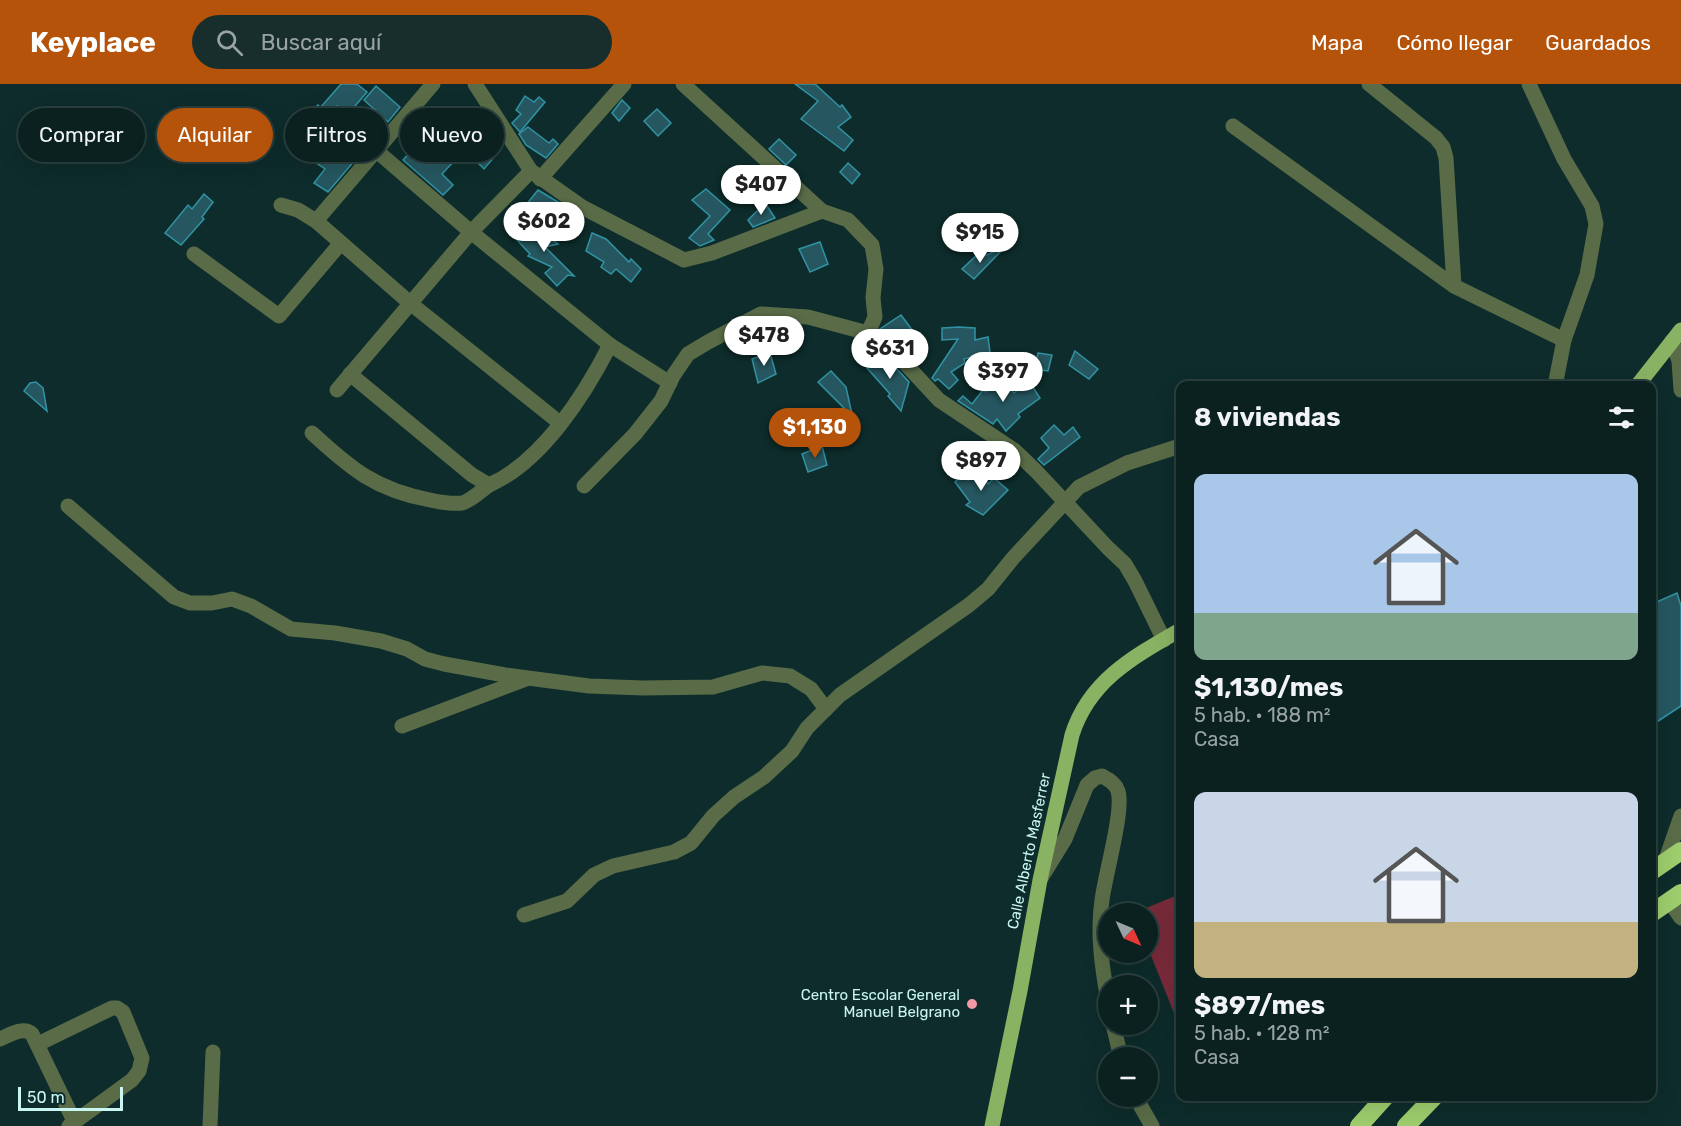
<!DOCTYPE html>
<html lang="es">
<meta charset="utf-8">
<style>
body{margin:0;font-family:Rubik,sans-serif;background:#182e2d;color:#f1f3f6;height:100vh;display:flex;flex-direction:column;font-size:22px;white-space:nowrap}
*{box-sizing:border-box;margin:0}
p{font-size:20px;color:#99a3a5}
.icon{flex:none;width:33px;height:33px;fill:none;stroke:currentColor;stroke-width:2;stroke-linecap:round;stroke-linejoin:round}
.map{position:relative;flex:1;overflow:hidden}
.sheet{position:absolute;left:1176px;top:297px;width:480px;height:720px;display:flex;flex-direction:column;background:#0a2120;border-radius:12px;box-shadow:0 6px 24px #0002,0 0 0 2px #2a3e3e}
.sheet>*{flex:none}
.guide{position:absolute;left:18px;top:24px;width:570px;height:54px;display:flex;gap:12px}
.needle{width:39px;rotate:134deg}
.buttons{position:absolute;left:1098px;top:819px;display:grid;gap:12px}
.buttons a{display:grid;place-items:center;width:60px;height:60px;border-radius:50%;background:#0a2120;box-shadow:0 6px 24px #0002,0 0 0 2px #2a3e3e;font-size:30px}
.scale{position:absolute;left:18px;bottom:15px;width:105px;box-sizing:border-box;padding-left:6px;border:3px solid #c9f6f2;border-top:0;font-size:16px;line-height:21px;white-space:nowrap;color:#c9f6f2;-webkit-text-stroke:4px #0d2c2b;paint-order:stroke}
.price{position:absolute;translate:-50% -51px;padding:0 14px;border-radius:21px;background:#fff;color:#222;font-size:20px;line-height:39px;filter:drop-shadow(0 2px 3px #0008)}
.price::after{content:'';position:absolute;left:50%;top:36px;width:18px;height:14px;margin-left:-9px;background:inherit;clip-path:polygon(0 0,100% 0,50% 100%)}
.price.on{background:#b45309;color:#fff}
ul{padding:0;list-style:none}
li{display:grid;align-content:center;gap:12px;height:318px;padding:0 18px}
li span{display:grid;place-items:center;height:186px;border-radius:12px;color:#555}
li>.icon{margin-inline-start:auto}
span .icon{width:108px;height:108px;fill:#fffc;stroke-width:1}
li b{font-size:26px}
h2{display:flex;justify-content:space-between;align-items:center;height:72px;padding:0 18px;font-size:26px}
.chip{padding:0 21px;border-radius:27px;background:#0a2120;box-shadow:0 6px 24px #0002,0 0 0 2px #2a3e3e;font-size:21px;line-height:54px}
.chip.on{background:#b45309;color:#fff}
header{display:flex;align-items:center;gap:36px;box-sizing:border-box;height:84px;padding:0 30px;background:#b45309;color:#fff}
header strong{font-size:28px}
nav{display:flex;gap:33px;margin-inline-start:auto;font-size:21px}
.search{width:420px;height:54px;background:#182e2d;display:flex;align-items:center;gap:15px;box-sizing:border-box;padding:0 21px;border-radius:33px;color:#99a3a5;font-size:22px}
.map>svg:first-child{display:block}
.green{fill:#792b3b}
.building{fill:#265760;stroke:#3093a4;stroke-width:1.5}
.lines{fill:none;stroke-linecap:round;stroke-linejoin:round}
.minor{stroke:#596c47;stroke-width:15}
.major{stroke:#8ab263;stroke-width:15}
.highway{stroke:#9dcd6d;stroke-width:18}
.poi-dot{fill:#f49aa7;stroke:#0d2c2b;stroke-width:2}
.labels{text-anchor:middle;stroke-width:6;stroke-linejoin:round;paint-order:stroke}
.street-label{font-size:15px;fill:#c9f6f2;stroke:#0d2c2b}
.poi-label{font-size:15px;fill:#c9f6f2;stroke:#0d2c2b;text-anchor:end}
</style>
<header>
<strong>Keyplace</strong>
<div class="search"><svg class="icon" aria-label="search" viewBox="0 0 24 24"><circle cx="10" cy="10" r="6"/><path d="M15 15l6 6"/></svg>Buscar aquí</div>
<nav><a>Mapa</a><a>Cómo llegar</a><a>Guardados</a></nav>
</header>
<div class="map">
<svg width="1681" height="1042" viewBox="0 0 1681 1042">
<rect width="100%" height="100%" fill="#0d2c2b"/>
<!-- green -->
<polygon class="green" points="1180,810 1180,944 1148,864 1148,830 1134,829"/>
<!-- building -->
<g class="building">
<polygon points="341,0 357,0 367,8 349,29 337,22 329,25 327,30 327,36 336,45 329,54 345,70 347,69 355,76 328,108 314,99 325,85 315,78 322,69 308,58 317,47 304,36 318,21 320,24"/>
<polygon points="795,0 815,0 840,23 842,21 851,33 838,43 853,56 844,67 801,35 818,17"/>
<polygon points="376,2 400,23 388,38 364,16"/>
<polygon points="525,12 534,18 539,13 545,18 520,48 512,39 521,30 516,26"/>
<polygon points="622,16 630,24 619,37 612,29"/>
<polygon points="657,25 671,39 658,52 644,37"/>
<polygon points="414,38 436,54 456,75 442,90 453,101 443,111 403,76 410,68 403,64 415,53 406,46"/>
<polygon points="528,43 549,59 553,55 558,60 546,74 526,61 519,50"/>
<polygon points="779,55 796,71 786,81 769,65"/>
<polygon points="484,60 495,72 484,85 472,73"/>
<polygon points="848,79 860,90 852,100 840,88"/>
<polygon points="706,105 730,126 708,150 714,156 700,162 689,154 710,132 692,116"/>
<polygon points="538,106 563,121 558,128 526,121"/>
<polygon points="204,110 213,118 202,133 204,135 181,161 165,149 188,121 192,125"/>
<polygon points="765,119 775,134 753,143 748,136"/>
<polygon points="534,140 558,160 545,163 574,192 568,191 557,202 545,189 552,183 528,172 530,170 517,156"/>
<polygon points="592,149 606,155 629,178 631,175 641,185 631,198 616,185 611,190 601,183 604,178 586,167"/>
<polygon points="820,158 828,180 810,188 799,165"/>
<polygon points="1004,164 974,195 962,185 979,169 981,173"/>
<polygon points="901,231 913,247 907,257 919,266 916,277 894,253 880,245"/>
<polygon points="959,243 975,244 975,256 988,253 990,268 964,275 965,279 951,288 958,296 949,305 938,295 935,297 932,294 958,255 942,256 942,244"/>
<polygon points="1075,267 1098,285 1089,295 1069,281"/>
<polygon points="770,269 776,290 758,299 752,275"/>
<polygon points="1038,269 1052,271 1048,287 1034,285"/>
<polygon points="883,270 909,298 901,327 888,312 890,310 867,284"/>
<polygon points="831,287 846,303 855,344 837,351 830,329 844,324 818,298"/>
<polygon points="999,294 1014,309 1029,297 1040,314 1018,330 1020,333 1006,347 997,335 993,340 958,317 963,312 972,320 983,306 986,308"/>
<polygon points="36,298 43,304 47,327 24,307 30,299"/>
<polygon points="1054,341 1064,351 1073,343 1080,353 1044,381 1038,375 1049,364 1041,354"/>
<polygon points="822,362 827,381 808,388 802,370"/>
<polygon points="980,385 988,400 994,394 1008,406 983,431 966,421 970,418 955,398 964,389 968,396"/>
<polygon points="1677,509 1681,522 1681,622 1652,641 1652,520"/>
</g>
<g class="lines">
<!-- minor -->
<g class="minor">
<polyline points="475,0 531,87"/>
<polyline points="683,0 822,127"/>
<polyline points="1369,0 1436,54 1443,63 1446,74 1454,202"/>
<polyline points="1529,0 1564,75 1592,122 1596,140 1587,191 1564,256 1555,302"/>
<polyline points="336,32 471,148 610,261 670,299"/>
<polyline points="1233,42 1454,202 1564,256"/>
<polyline points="540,95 624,0"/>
<polyline points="281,121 298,126 316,137 410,219 560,339"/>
<polyline points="316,137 433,0"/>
<polyline points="194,170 279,232 340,160"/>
<polyline points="1672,257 1679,277 1681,306"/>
<path d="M350 290 472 391 489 401C542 378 585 310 610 261"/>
<polyline points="337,306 471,148 531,87 582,123 684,176 712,169 822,127 848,136 872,161 876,185 873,214 875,233 868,249"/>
<path d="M312 349C351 385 376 406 430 416 439 418 453 420 462 419 471 417 482 406 489 401"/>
<polyline points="584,402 635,350 661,317 673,292 688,270 708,258 761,230 808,233 868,249 887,260 939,316 1014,366 1036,387 1108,464 1125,480 1135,497 1164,556"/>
<polyline points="68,422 174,513 190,519 212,519 232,515 251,522 291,545 335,549 381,557 407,565 425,575 444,580 505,591 589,602 643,604 713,603 762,589 790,592 811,605 826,625"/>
<polyline points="402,642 526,595"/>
<polyline points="1665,778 1681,732"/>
<path d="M1041 794 1065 755 1087 701 1095 694 1102 692C1108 695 1116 700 1118 707 1124 727 1105 791 1102 816 1097 850 1102 883 1108 917"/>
<polyline points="1669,817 1681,834"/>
<polyline points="524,831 567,817 594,791 613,782 674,768 691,759 713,732 734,713 764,693 792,667 807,644 840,611 969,521 988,505 1013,474 1079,403 1127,379 1180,362"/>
<polyline points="1113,940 1121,974"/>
<path d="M0 955C10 951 23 942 32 950L75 1039"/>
<polyline points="38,960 112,924 117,924 123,928 142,974 139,987 132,996 69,1042"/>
<polyline points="1135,1012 1152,1042"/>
<polyline points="210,1042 213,968"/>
</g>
<!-- major -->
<g class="major">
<polyline points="1637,302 1681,246"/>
<path d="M992 1042 1020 907 1040 796 1072 651C1089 597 1133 573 1180 546"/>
</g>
<!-- highway -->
<g class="highway">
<polyline points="1652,787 1681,767"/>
<polyline points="1652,829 1681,809"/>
<polyline points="1359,1042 1386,1012"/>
<polyline points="1406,1042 1435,1012"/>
</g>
</g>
<!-- markers -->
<circle class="poi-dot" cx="972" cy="920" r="6"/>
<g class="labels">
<!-- street labels -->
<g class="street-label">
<text transform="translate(1029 767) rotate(-78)" y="5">Calle Alberto Masferrer</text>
</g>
<!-- poi labels -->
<g class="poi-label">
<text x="960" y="916">Centro Escolar General<tspan x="960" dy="17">Manuel Belgrano</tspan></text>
</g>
</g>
</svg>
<div class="buttons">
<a><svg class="needle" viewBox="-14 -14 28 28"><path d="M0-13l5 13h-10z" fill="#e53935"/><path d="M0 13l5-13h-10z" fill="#99a3a5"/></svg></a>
<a>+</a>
<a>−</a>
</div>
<div class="scale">50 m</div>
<b class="price" style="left:761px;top:132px">$407</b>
<b class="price" style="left:544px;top:169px">$602</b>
<b class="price" style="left:980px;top:180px">$915</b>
<b class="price" style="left:764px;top:283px">$478</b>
<b class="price" style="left:890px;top:296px">$631</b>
<b class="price" style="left:1003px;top:319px">$397</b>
<b class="price on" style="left:815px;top:375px">$1,130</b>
<b class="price" style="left:981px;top:408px">$897</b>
<div class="guide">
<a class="chip">Comprar</a>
<a class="chip on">Alquilar</a>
<a class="chip">Filtros</a>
<a class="chip">Nuevo</a>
</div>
<section class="sheet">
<h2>8 viviendas<svg class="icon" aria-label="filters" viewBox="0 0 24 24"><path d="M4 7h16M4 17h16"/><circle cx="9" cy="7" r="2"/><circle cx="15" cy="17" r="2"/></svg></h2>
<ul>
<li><span style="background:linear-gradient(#a9c7e8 75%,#7fa58c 0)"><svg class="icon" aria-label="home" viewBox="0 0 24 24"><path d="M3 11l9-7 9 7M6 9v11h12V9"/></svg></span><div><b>$1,130/mes</b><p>5 hab. · 188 m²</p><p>Casa</p></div></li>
<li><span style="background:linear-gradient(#c9d6e8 70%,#c2b280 0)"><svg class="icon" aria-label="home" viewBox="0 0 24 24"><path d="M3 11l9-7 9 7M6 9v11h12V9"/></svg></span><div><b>$897/mes</b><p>5 hab. · 128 m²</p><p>Casa</p></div></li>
</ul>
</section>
</div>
